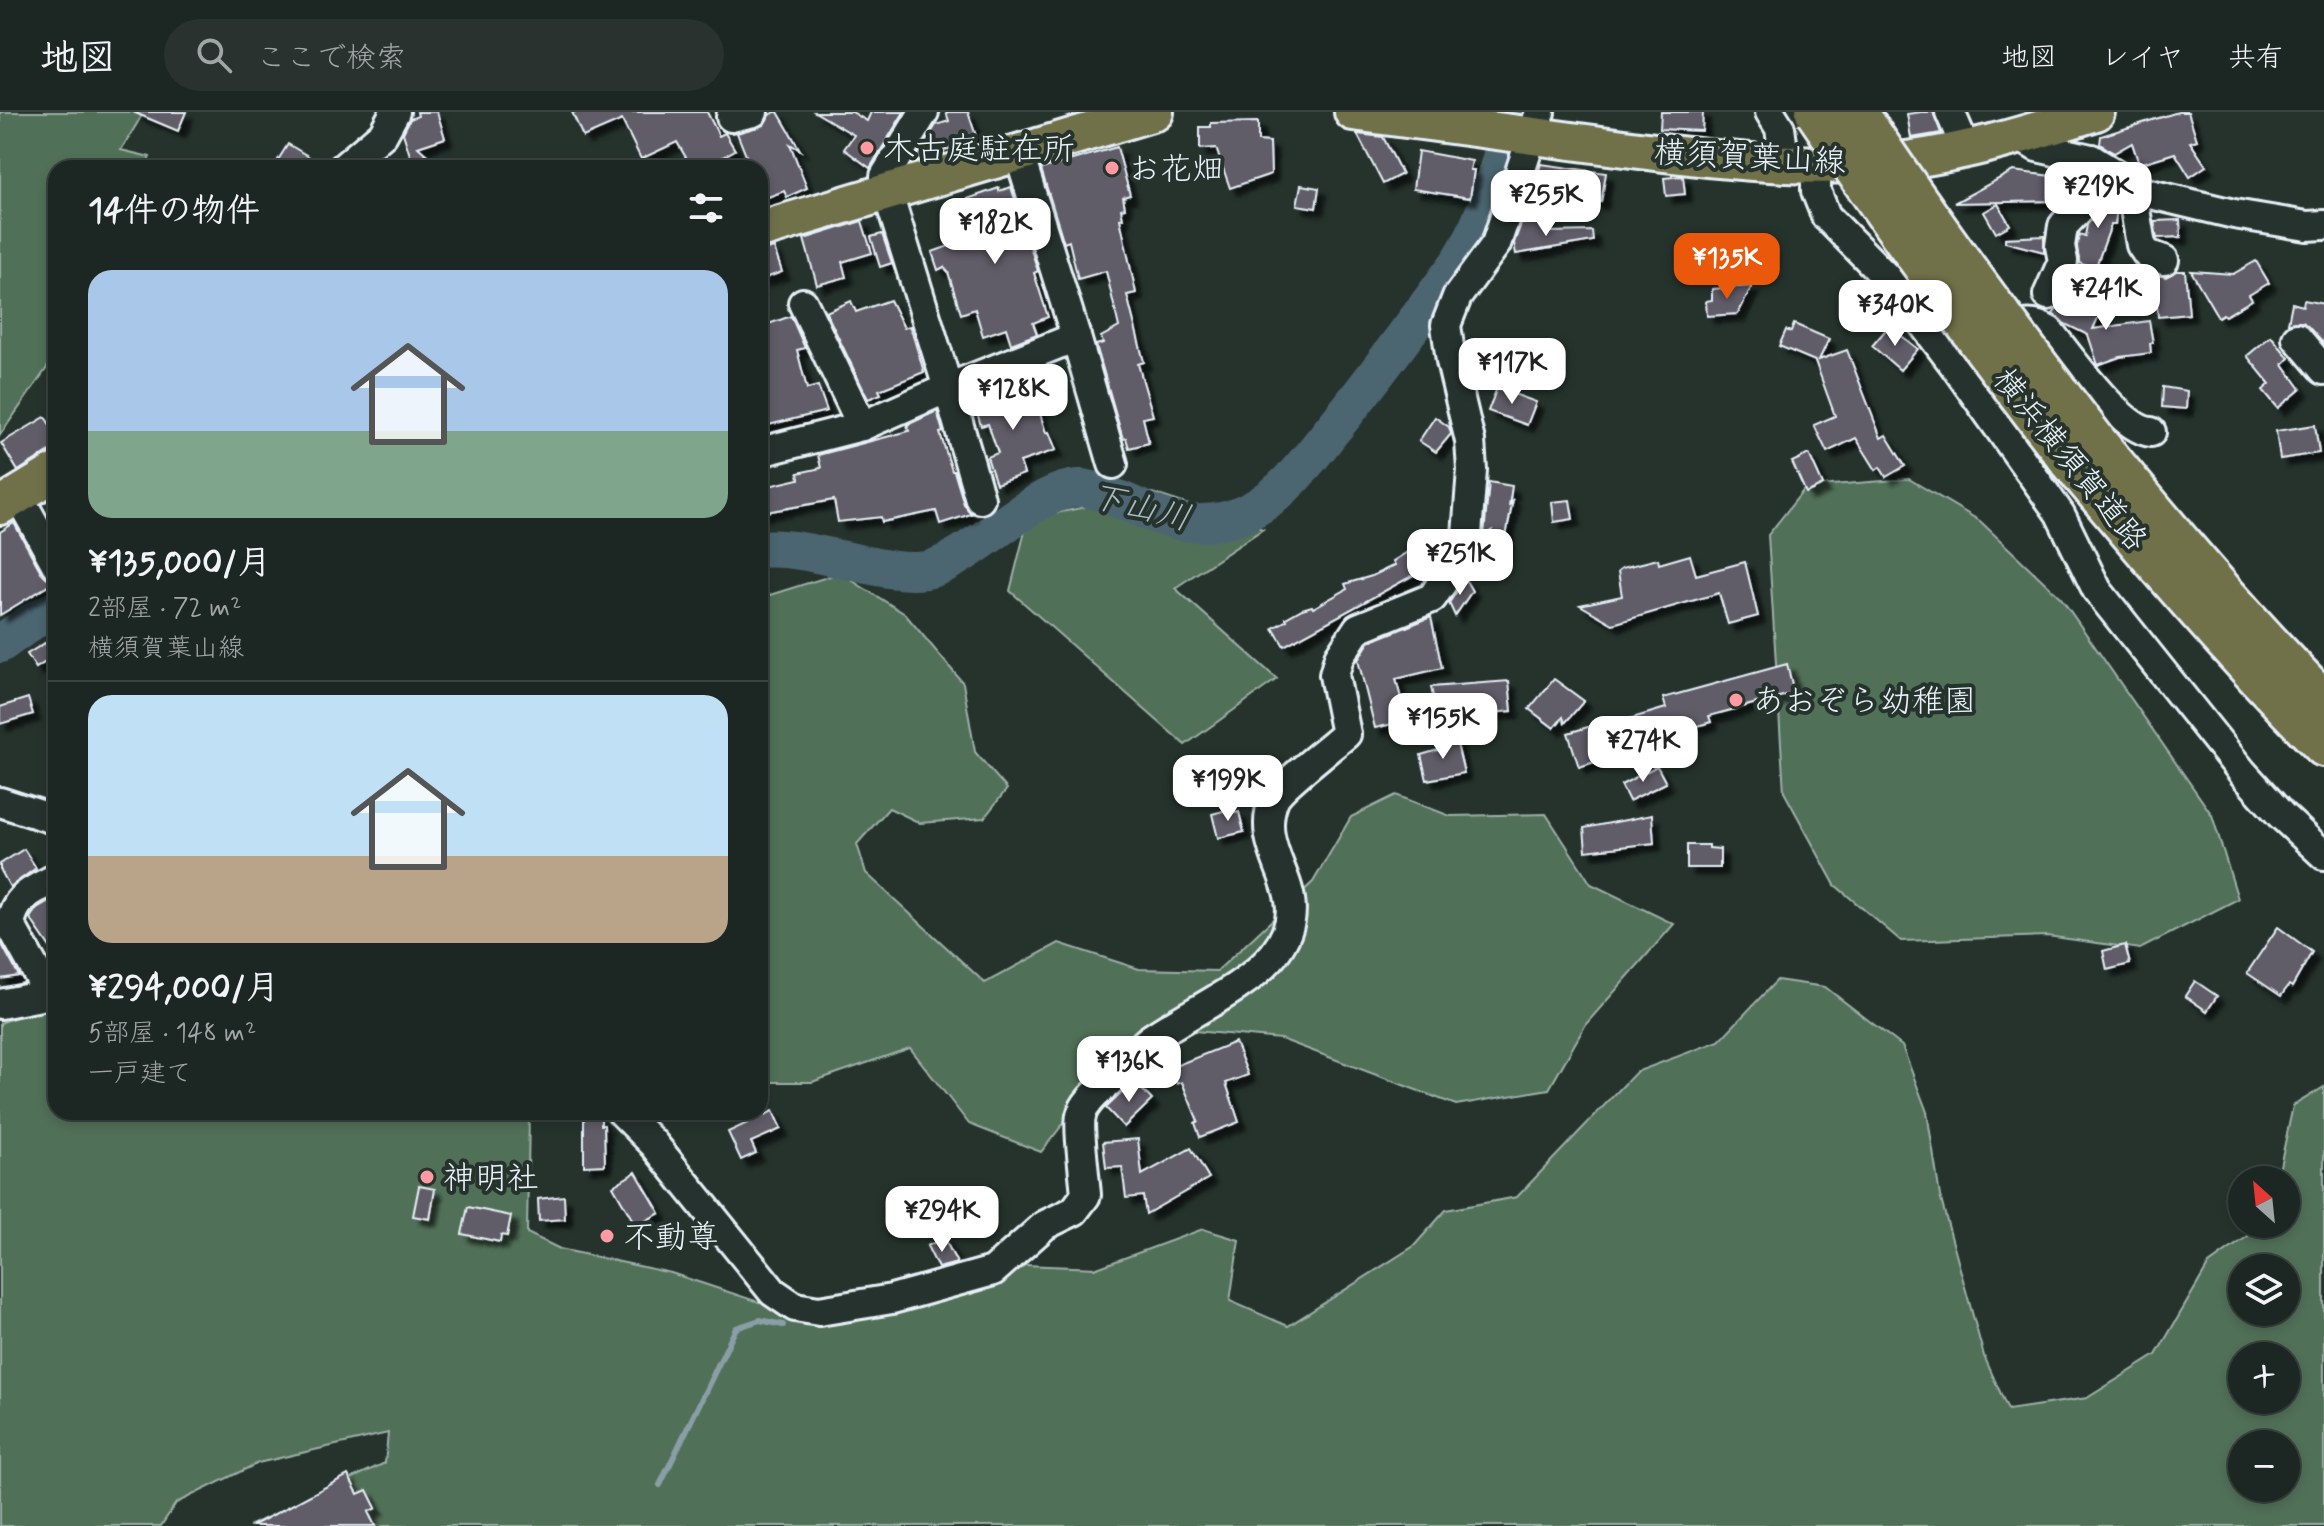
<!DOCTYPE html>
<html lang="ja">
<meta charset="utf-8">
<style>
body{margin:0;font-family:Mynerve,"Klee One",sans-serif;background:#29322f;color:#f1f3f6;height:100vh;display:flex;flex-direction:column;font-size:30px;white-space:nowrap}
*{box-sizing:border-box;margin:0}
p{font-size:26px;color:#a0a5a5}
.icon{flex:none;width:44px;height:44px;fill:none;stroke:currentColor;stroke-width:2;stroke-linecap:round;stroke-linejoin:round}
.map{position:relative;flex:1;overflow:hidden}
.side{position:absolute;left:48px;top:48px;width:720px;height:960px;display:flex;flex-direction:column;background:#1c2622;border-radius:24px;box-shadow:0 4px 12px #0003,0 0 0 2px #3a4340}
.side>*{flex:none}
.needle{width:52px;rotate:333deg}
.tools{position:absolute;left:2228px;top:1054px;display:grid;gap:16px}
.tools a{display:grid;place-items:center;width:72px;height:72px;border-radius:50%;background:#1c2622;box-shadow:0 4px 12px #0003,0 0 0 2px #3a4340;font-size:40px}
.price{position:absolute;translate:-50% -68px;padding:0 18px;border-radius:16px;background:#fff;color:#222;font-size:26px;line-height:52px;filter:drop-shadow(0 2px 4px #0008)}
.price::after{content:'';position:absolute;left:50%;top:48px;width:24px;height:18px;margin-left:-12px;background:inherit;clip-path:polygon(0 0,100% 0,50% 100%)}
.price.active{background:#ea580c;color:#fff}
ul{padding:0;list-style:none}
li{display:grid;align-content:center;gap:16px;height:424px;padding:0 40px}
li+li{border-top:2px solid #3a4340}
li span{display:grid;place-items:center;height:248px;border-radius:24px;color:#555}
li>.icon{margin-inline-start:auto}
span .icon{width:144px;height:144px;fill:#fffc;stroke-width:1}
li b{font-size:34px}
h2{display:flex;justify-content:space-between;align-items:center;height:96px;padding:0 40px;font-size:34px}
header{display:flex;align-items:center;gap:48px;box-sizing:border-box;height:112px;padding:0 40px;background:#1c2622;border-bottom:2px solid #3a4340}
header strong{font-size:38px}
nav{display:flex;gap:44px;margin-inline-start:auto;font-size:28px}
.search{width:560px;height:72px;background:#29322f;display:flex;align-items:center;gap:20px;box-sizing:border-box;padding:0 28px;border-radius:44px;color:#a0a5a5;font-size:30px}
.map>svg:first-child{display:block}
.green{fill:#517058;stroke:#9cb0a8;stroke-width:2;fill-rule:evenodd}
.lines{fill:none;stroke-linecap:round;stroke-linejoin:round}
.stream{stroke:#8a9ea7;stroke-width:6}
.river{stroke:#4c6671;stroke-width:38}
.building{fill:#605c67;stroke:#e8f1f8;stroke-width:2;filter:url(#shadow)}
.minor-casing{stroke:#e8f1f8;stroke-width:34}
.major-casing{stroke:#e8f1f8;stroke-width:42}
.highway-casing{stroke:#e8f1f8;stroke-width:46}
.minor{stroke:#26332d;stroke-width:28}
.major{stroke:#6f704a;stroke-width:36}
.highway{stroke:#6f704a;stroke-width:40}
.highway-bridge-casing{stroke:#e8f1f8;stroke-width:46;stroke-linecap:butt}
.highway-bridge{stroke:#6f704a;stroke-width:40}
.poi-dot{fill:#ff9aa2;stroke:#26332d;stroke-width:3}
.labels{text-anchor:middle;stroke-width:8;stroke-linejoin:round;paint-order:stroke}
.poi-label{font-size:32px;fill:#e8f1f8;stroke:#26332d;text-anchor:start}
.street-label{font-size:32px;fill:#e8f1f8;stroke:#26332d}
.water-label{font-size:34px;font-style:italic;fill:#aab9c2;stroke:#26332d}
</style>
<header>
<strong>地図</strong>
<div class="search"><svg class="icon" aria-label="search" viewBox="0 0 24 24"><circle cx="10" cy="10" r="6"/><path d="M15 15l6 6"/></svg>ここで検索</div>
<nav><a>地図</a><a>レイヤ</a><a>共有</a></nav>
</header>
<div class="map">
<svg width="2324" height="1414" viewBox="0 0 2324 1414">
<defs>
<filter id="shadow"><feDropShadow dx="7" dy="7" stdDeviation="2" flood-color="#0009"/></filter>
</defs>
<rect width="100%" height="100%" fill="#26332d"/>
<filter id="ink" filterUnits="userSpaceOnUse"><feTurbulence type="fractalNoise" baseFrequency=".0125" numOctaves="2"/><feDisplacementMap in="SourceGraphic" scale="16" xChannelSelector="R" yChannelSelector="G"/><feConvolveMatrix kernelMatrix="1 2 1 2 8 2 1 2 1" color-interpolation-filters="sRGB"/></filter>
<g filter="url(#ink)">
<!-- green -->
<g class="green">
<polygon points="0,0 144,0 121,38 150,45 145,56 56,56 56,243 0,323"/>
<polygon points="1909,367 1980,409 2061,486 2212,703 2238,787 2140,837 2047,824 1901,829 1835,773 1784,680 1768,423 1806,375"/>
<polygon points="1152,381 1263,417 1175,476 1277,567 1185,633 1010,479 1028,407"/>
<polygon points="840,461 905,502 963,571 975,640 1007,677 984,706 920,711 889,696 857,732 866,761 985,871 1059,831 1139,857 1217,859 1313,770 1351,705 1396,683 1450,704 1546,702 1591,772 1674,812 1586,912 1549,977 1456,993 1281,927 1140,914 1041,1040 969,1012 910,936 812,970 760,970 760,486"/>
<path d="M1777 868 1825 875 1902 934 1927 1000 1940 1084 1984 1244 2008 1298 2087 1286 2156 1243 2209 1152 2265 1112H2286V1068H2277L2293 994 2324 975V1414H249L385 1351 388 1321 258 1351 176 1391 161 1414H0V911L40 896 56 904V1000H529L527 1121 560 1137 671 1161 816 1209 959 1183 1024 1153 1097 1156 1203 1117 1239 1128 1230 1189 1288 1214 1414 1134 1446 1098 1517 1085 1636 960 1719 929ZM2242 1156H2286V1200H2242ZM2242 1244H2286V1288H2242ZM2242 1332H2286V1376H2242Z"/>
</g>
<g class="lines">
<!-- stream -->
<polyline class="stream" points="660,1373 736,1216 760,1208 783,1213"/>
<!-- river -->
<g class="river">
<path d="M760 437C812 431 893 470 934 456 976 442 1041 373 1082 376 1116 380 1153 409 1191 411 1211 412 1233 408 1250 399 1285 381 1308 348 1332 318 1377 263 1418 206 1460 149 1489 104 1499 50 1514 0"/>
<polyline points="0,532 32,509 56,497"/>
</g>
</g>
<!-- building -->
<g class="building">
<polygon points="133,0 186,0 178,19"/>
<polygon points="417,0 437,0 445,26 418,35 442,56 414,56 403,21 410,7 418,4"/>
<polygon points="572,0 707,0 719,24 725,21 735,38 703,56 692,56 677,30 641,47 622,8 583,25"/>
<polygon points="775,0 778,0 800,38 790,32 807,76 787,85 784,79 760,88 760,56 751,56 737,21 764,13 769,3"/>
<polygon points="815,0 852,0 867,9 871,0 904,0 870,56 844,37 854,23"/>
<polygon points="946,0 968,0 976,24 957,30 958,34 943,39 944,41 913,50 936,13 949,9"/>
<polygon points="1661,0 1703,0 1702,19 1660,17"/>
<polygon points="1921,0 1933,0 1941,21 1911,26 1907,2"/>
<polygon points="2178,0 2188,0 2197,28 2190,30 2206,54 2190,65 2175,41 2139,52 2132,31 2114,41 2100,32 2101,24"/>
<polygon points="1258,10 1258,29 1270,30 1271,62 1230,76 1216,36 1200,37 1200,15 1211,15 1211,11"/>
<polygon points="1357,22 1383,25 1402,62 1383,72"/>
<polygon points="288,32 326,55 326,56 273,56"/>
<polygon points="1117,35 1130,83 1123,85 1125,96 1121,97 1123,106 1120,107 1136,181 1127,183 1144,250 1138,252 1153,304 1143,306 1149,331 1129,336 1126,326 1123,327 1096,233 1103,231 1101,225 1119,215 1106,159 1078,167 1069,129 1064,131 1041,57"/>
<polygon points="1418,39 1472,49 1470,58 1474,58 1470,86 1413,77"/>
<polygon points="1541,52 1606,61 1601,90 1532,80"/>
<polygon points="2013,59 2051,64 2052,89 1954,91"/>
<polygon points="1683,64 1685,82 1666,84 1664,66"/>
<polygon points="1301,73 1319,76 1316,96 1297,93"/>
<polygon points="2103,74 2115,82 2117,95 2115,113 2111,113 2095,157 2079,151 2077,134 2079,122 2085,124 2087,113 2097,99"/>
<polygon points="1011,75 1038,159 1034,161 1048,205 1033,211 1037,222 1011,232 1006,216 983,224 975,197 961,202 948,160 944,155 938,158 932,140 966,128 953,92 999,76 999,79"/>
<polygon points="1998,92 2010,113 1996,121 1984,100"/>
<polygon points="1546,108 1548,120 1592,119 1593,129 1516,142 1514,131 1521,112"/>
<polygon points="2180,108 2181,125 2157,126 2154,109"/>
<polygon points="862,109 872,141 842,150 846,165 817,173 804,127"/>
<polygon points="882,122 892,151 880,155 871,125"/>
<polygon points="2044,124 2044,140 2005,130 2005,126"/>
<polygon points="774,136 782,160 760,168 760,140"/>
<polygon points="2256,149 2269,171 2249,183 2252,188 2225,204 2223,202 2218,205 2191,159 2233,162"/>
<polygon points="2176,159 2185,159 2189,202 2158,205 2154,162 2166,165"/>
<polygon points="1752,174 1738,202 1707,204 1706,189 1712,188 1712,177"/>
<polygon points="2067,183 2101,199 2093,217 2149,209 2153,231 2150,231 2151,241 2120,245 2098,253 2088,223 2065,212 2053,202"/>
<polygon points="890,188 904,216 910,214 924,260 879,278 881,282 868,287 826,200 851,189 856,200"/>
<polygon points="2304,188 2324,192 2324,232 2303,210 2288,211 2292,191 2303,194"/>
<polygon points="791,204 805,236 797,238 807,277 818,274 827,299 760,315 760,215"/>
<polygon points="1794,212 1829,227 1819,248 1847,238 1881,326 1886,323 1905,354 1886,365 1880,355 1876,358 1856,326 1827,340 1814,313 1835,304 1815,249 1779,234 1786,218 1791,220"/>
<polygon points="1889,214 1918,237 1900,258 1872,234"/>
<polygon points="2271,224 2289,246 2283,252 2301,277 2278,296 2263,278 2270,272 2247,244"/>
<polygon points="2163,275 2187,279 2186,297 2162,295"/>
<polygon points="1497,276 1536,290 1527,313 1488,299"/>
<polygon points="1033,279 1046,321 1049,320 1056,338 1020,350 1024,362 996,372 987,345 998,341 988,312 981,314 973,287 995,280 998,289"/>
<polygon points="937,299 943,320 940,321 952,359 954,359 964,392 971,402 940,412 936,399 882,410 881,405 838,410 834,388 760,401 760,376 799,367 798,361 821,356 818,343 909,319 907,313"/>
<polygon points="45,305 56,322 56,335 18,359 1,331"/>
<polygon points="1435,305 1449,315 1451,322 1436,340 1419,329"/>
<polygon points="2315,313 2319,341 2280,347 2276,319"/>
<polygon points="1809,342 1823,373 1806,381 1792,350"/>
<polygon points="1489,370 1512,374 1509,394 1513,387 1502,446 1483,433 1491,419 1484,423"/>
<polygon points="1570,388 1573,407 1554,410 1552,390"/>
<polygon points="14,411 41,460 47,466 56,469 0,503 0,420"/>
<polygon points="1438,421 1446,435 1434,452 1284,534 1273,516 1287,508 1286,506 1302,497 1312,494 1313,496 1347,477 1345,472 1372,464 1395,453 1393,449"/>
<polygon points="1690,443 1696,463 1745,450 1758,504 1728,512 1719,481 1613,512 1580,493 1622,484 1618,459 1622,456 1658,447 1659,452"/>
<polygon points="1465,467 1472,479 1455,504 1449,491"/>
<polygon points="1431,505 1442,556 1396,567 1406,606 1396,608 1397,611 1375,616 1358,548 1369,530"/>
<polygon points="45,531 53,545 36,556 27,542"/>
<polygon points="1787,552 1794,581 1709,604 1711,610 1694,615 1692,607 1648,619 1651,632 1579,655 1568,621 1598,612 1599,616 1666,596 1663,586"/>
<polygon points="1554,567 1584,589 1565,611 1563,605 1554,616 1529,597"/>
<polygon points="1509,569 1512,599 1492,601 1491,589 1436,600 1431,575"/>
<polygon points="28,586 33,602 0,612 0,595"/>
<polygon points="1456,628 1464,661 1427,668 1421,643 1438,638 1438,629"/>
<polygon points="1657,654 1666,671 1629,689 1621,673"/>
<polygon points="1234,696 1235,701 1239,700 1244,720 1218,726 1212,702"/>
<polygon points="1652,703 1654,731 1586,739 1584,716"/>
<polygon points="1687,733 1709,733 1709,736 1720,737 1720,756 1687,756"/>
<polygon points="24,737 36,756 10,775 0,757 0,752"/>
<polygon points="49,789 56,799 56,844 30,806 37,796"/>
<polygon points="2278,815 2312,840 2292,875 2289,873 2281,884 2247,861"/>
<polygon points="0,829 19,864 0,867"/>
<polygon points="2125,833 2130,852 2107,858 2103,839"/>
<polygon points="2195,869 2217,884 2207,899 2185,884"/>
<polygon points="1235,930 1248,963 1226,971 1239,1010 1200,1025 1195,1011 1198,1009 1182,970 1177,972 1170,956"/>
<polygon points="1134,969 1152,988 1124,1015 1106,996"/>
<polygon points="773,999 781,1017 751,1030 756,1041 741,1048 728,1020"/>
<polygon points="584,1006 601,1006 601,1013 604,1013 605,1053 584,1054"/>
<polygon points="1138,1027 1142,1063 1191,1036 1209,1066 1146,1102 1143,1084 1126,1086 1122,1055 1106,1056 1103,1030"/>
<polygon points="636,1060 660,1101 636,1114 613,1074"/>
<polygon points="419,1074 435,1077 430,1107 413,1104"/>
<polygon points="564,1084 565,1107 539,1109 538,1087"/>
<polygon points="468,1095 511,1104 507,1124 501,1123 500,1130 462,1122"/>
<polygon points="944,1126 957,1151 938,1156 927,1134"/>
<polygon points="348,1363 358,1382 367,1378 376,1396 368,1400 375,1414 252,1414"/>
</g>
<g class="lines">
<!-- minor casing -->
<g class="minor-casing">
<g id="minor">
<polyline points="1770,0 1780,16 1785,52"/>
<polyline points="1950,0 1966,37"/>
<polyline points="731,5 753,0"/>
<polyline points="2019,24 2037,35 2091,47 2146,81 2234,102 2307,114 2324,113"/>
<polyline points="1816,53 1816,79 1826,104 1894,173 1952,250 2060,402 2097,478 2243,661 2281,703 2324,743"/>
<polyline points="343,56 383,22 395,0"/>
<polyline points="2131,73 2141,133 2147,142 2164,148"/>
<polyline points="2048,183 2063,149 2060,134 2063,114 2081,95 2091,47"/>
<polyline points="803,191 862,314"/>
<polyline points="1076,225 1113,352"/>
<path d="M1999 225C2019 215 2027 206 2049 219 2069 244 2121 318 2151 320"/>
<polyline points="2297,226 2324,258"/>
<polyline points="760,340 862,314 948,276 887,79 885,64 924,0"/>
<polyline points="18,383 56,452"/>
<polyline points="980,387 948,276 1076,225 1018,39"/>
<polyline points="0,690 56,708"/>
<path d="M56 766C32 779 16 783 10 812L40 866 56 880"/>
<polyline points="0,892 56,881"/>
<path d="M622 1000 653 1031 773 1180 795 1195 819 1199 892 1187 993 1159 1045 1113 1074 1099 1086 1083C1085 1068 1078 1015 1081 1004 1084 990 1101 977 1112 967 1124 955 1136 938 1149 928 1186 902 1247 876 1274 842 1322 780 1250 746 1274 687 1280 674 1332 634 1346 622L1334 563 1339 545 1358 516 1432 486 1466 436 1472 358 1470 329 1451 249 1446 213 1457 185 1496 132 1540 0"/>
</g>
</g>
<!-- major casing -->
<g class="major-casing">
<g id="major">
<path d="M1353 0C1443 12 1533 24 1624 36 1708 47 1792 57 1878 51 1952 45 2025 23 2096 0"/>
<polyline points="760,118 1155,0"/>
<polyline points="0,394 56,360"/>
</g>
</g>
<!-- highway casing -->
<g class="highway-casing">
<g id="highway">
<path d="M2096 330C2169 419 2243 507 2324 589"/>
<path d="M2069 347C2151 446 2234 543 2324 634"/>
</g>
</g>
<!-- minor -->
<use href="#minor" class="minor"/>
<!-- major -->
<use href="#major" class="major"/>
<!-- highway -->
<use href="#highway" class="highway"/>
<!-- highway-bridge casing -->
<g class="highway-bridge-casing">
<g id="highway-bridge">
<path d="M1816 0C1896 119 1981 234 2069 347"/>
<path d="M1857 0C1932 114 2013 222 2096 330"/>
</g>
</g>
<!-- highway-bridge -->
<use href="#highway-bridge" class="highway-bridge"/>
</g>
</g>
<!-- markers -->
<g class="poi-dot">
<circle cx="867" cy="36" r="8"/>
<circle cx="1112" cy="56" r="8"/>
<circle cx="1736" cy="588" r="8"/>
<circle cx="427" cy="1065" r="8"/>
<circle cx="607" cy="1124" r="8"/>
</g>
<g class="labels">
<!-- poi labels -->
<g class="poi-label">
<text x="883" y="47">木古庭駐在所</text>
<text x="1128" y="67">お花畑</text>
<text x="1752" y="599">あおぞら幼稚園</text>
<text x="443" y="1076">神明社</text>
<text x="623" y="1135">不動尊</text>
</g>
<!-- street labels -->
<g class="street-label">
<text transform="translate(1750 44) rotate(3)" y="11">横須賀葉山線</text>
<text transform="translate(2071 347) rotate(51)" y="11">横浜横須賀道路</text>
</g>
<!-- water labels -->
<g class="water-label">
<text transform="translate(1141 394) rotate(14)" y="12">下山川</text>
</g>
</g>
</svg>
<div class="tools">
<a><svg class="needle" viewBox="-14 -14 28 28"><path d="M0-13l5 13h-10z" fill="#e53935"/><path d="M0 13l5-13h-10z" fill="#a0a5a5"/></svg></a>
<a><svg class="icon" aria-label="layers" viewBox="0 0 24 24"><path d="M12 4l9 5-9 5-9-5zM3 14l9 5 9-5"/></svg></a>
<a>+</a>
<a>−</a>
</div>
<b class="price" style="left:2098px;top:118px">¥219K</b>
<b class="price" style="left:1546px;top:126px">¥255K</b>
<b class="price" style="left:995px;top:154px">¥182K</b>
<b class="price active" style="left:1727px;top:189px">¥135K</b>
<b class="price" style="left:2106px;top:220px">¥241K</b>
<b class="price" style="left:1895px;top:236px">¥340K</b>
<b class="price" style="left:1512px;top:294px">¥117K</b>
<b class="price" style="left:1013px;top:320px">¥128K</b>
<b class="price" style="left:1460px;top:485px">¥251K</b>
<b class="price" style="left:1443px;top:649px">¥155K</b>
<b class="price" style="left:1643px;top:672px">¥274K</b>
<b class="price" style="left:1228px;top:711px">¥199K</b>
<b class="price" style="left:1129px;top:992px">¥136K</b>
<b class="price" style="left:942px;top:1142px">¥294K</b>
<section class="side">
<h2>14件の物件<svg class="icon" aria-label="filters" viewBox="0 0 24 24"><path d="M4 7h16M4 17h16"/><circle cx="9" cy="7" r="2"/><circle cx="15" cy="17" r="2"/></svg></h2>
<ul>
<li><span style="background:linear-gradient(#a9c7e8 65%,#7fa58c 0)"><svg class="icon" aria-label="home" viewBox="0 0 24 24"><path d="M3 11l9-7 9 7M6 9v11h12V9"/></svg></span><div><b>¥135,000/月</b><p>2部屋 · 72 m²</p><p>横須賀葉山線</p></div></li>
<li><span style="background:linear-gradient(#bfe0f5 65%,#b9a48a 0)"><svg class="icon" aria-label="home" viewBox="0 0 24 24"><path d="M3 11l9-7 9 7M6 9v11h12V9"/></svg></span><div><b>¥294,000/月</b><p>5部屋 · 148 m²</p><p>一戸建て</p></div></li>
</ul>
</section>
</div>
